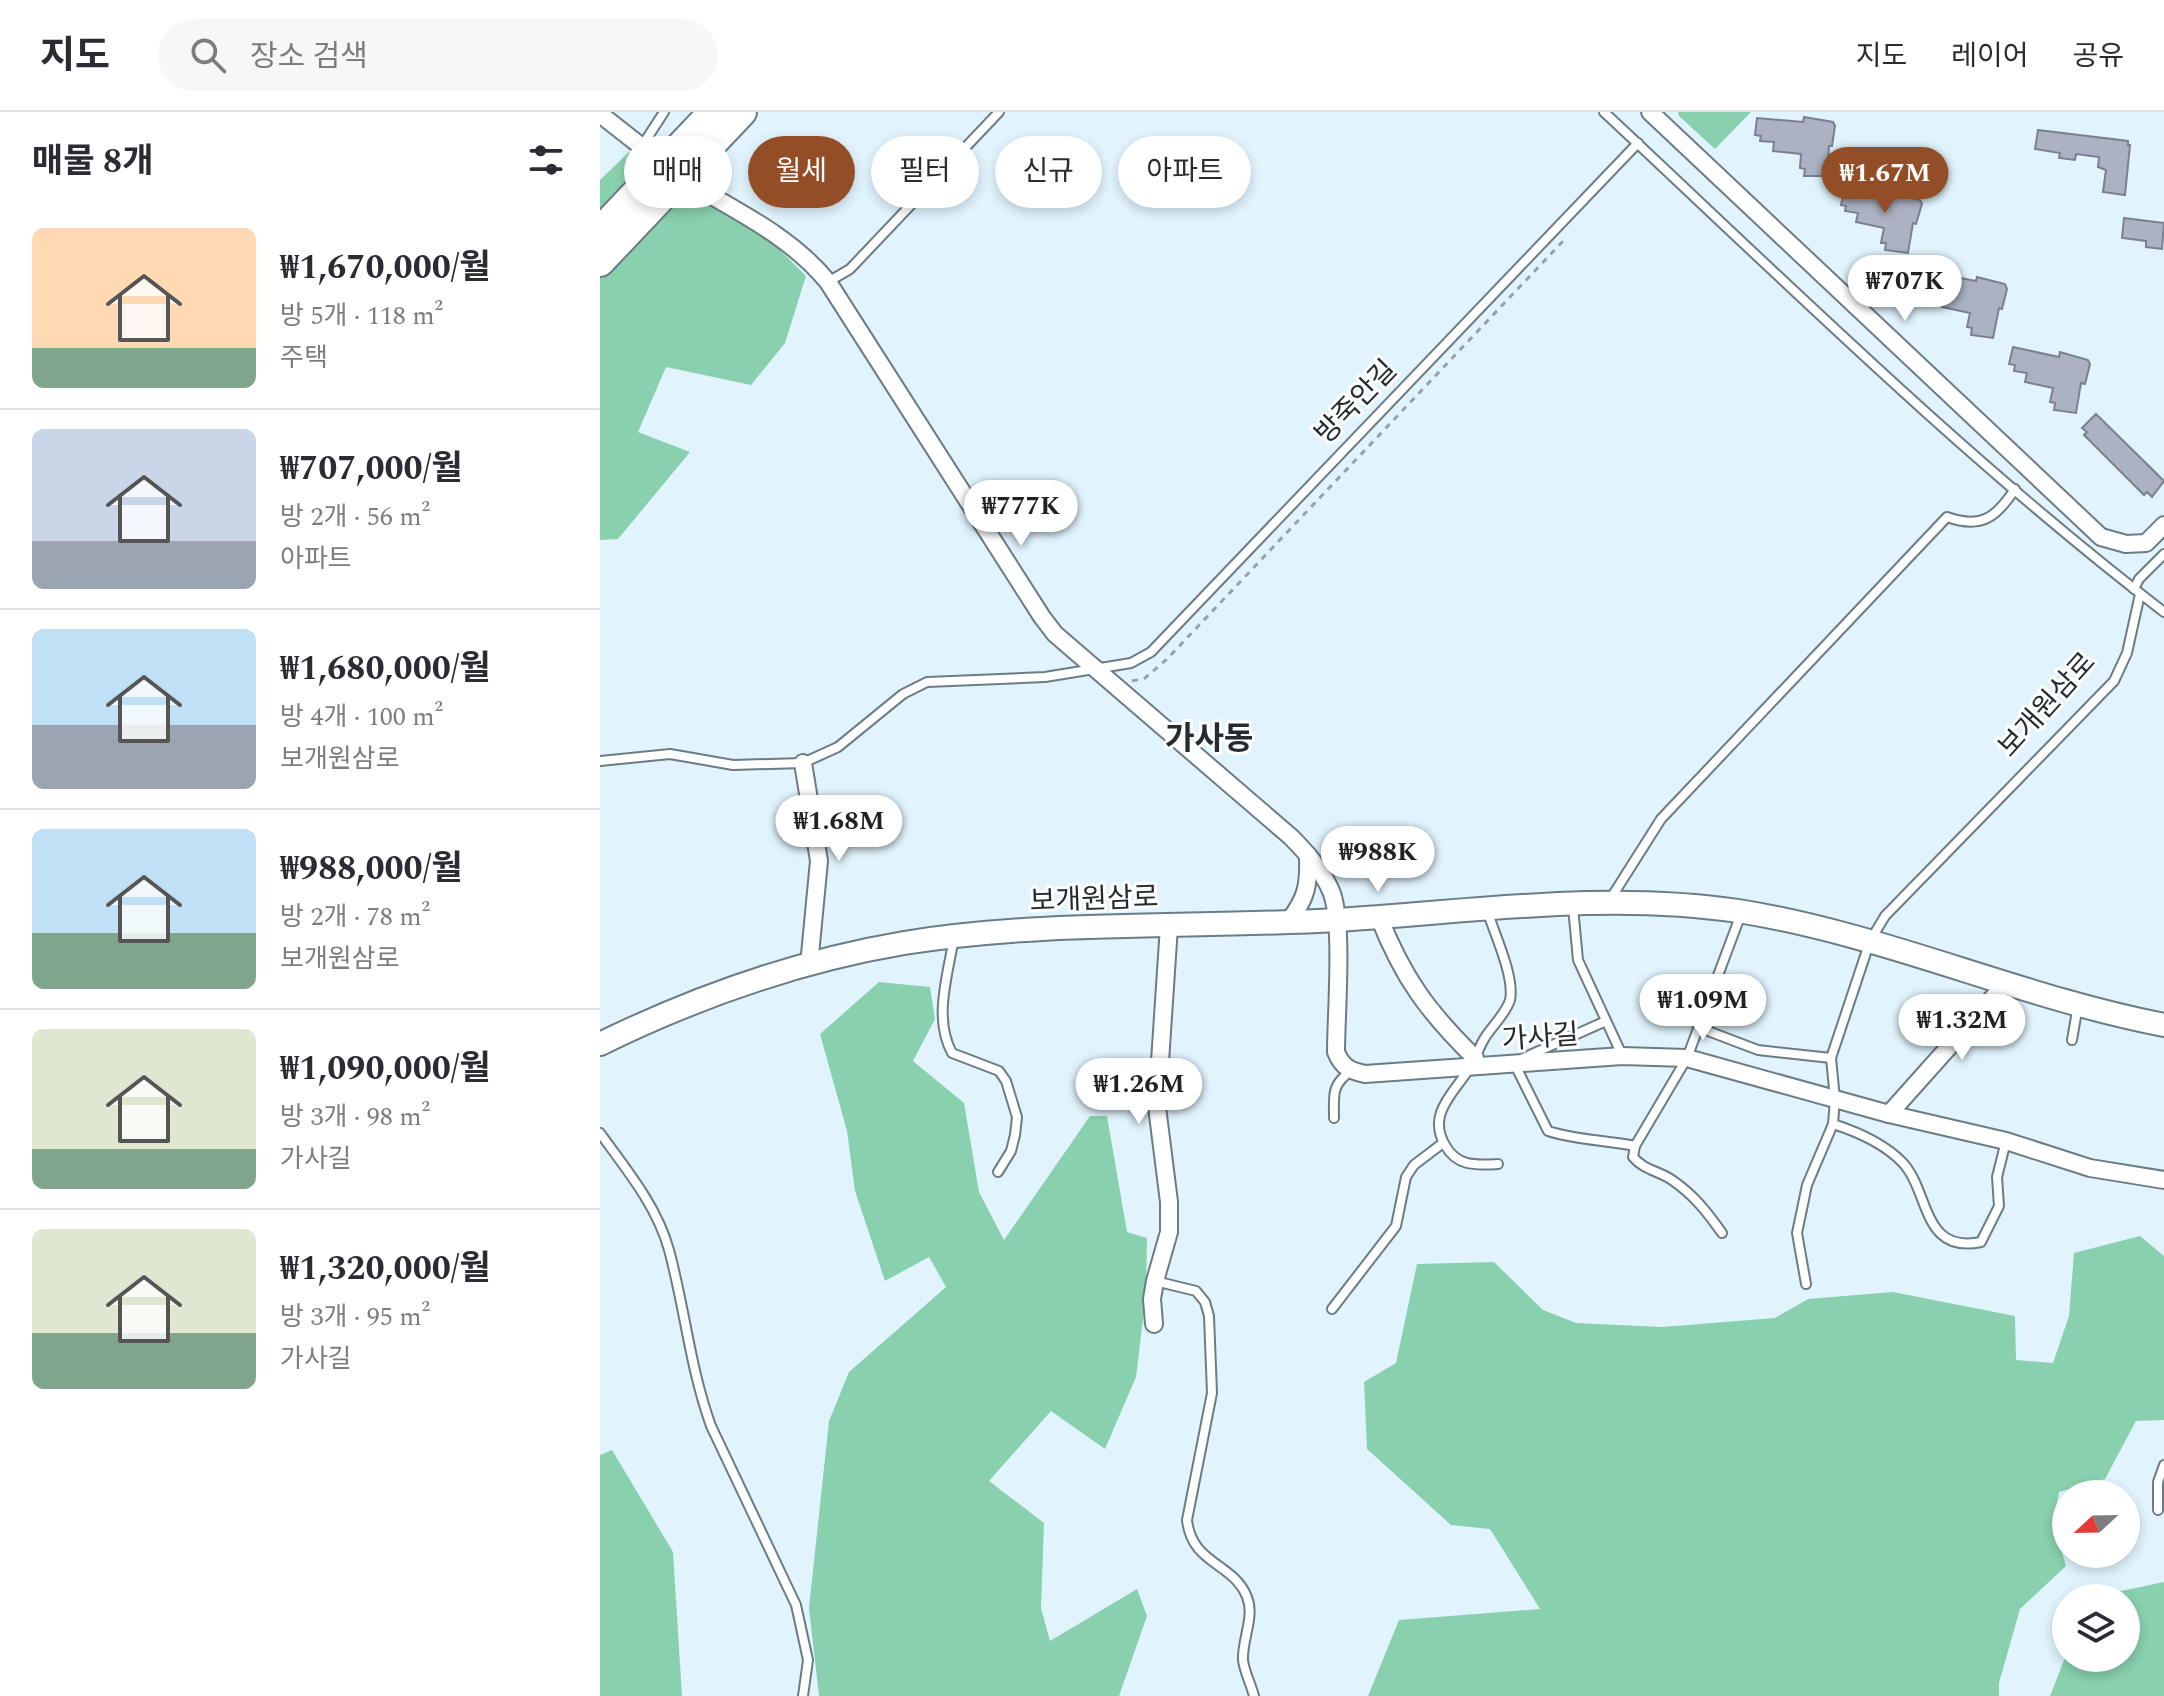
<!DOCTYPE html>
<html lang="ko">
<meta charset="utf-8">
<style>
body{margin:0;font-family:Spectral,"Noto Sans KR",serif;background:#f7f7f7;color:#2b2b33;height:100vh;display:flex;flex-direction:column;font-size:30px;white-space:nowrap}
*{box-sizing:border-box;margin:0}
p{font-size:26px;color:#7c7c81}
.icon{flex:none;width:44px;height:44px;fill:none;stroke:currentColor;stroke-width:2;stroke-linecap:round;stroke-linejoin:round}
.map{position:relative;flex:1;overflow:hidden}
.sheet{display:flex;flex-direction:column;background:#fff;width:600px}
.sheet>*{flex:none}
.top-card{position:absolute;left:24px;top:24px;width:760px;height:72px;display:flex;gap:16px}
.needle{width:52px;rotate:248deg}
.buttons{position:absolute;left:1452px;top:1368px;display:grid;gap:16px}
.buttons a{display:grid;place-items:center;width:88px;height:88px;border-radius:50%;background:#fff;box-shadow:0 4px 12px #0003;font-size:40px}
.price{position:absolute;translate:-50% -68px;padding:0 18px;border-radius:28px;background:#fff;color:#222;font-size:26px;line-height:52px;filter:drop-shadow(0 2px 4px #0008)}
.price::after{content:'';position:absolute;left:50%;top:48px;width:24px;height:18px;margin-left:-12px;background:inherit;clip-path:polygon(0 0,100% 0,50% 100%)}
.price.on{background:#944e27;color:#fff}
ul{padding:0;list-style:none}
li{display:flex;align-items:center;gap:24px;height:200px;padding:0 32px}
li+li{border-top:2px solid #e1e1e2}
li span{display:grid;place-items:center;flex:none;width:224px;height:160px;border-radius:12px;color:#555}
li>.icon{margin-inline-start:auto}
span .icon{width:96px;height:96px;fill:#fffc;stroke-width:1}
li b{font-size:34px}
h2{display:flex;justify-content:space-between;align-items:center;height:96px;padding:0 32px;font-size:34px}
.chip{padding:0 28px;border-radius:36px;background:#fff;box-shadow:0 4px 12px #0003;font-size:28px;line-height:72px}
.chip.on{background:#944e27;color:#fff}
header{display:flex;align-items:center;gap:48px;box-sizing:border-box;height:112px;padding:0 40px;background:#fff;border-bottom:2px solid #e1e1e2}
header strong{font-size:38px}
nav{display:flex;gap:44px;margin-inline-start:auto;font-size:28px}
.search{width:560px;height:72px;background:#f7f7f7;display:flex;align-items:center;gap:20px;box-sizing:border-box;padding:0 28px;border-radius:44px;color:#7c7c81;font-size:30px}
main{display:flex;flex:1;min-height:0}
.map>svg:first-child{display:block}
.green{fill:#89d0ae}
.building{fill:#abb2c3;stroke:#7a808f;stroke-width:2}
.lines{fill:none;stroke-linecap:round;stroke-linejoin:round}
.lane-casing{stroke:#6b7c85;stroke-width:12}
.street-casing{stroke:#6b7c85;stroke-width:20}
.secondary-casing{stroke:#6b7c85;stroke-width:26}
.highway-casing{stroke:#6b7c85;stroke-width:32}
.path{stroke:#94a2a9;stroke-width:3;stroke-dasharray:6 6;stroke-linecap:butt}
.lane{stroke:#fff;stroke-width:8}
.street{stroke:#fff;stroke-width:16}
.secondary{stroke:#fff;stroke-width:22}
.highway{stroke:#fff;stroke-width:28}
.labels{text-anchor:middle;stroke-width:6;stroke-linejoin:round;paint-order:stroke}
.street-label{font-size:28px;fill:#252c30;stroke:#fff}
.quarter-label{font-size:32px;font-weight:bold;fill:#252c30;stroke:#fff}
</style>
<header>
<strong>지도</strong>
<div class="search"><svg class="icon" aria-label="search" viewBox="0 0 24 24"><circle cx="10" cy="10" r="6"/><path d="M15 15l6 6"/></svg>장소 검색</div>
<nav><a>지도</a><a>레이어</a><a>공유</a></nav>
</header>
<main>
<section class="sheet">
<h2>매물 8개<svg class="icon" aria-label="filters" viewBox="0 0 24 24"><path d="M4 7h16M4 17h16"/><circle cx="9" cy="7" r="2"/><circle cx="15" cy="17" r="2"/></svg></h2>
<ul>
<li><span style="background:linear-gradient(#ffd9b3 75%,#7fa58c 0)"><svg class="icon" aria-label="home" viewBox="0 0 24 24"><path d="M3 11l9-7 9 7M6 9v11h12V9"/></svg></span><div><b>₩1,670,000/월</b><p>방 5개 · 118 m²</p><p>주택</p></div></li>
<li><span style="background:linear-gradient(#c9d6e8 70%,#9aa5b1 0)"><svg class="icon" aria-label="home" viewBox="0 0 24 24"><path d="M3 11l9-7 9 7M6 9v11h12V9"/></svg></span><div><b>₩707,000/월</b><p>방 2개 · 56 m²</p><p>아파트</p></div></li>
<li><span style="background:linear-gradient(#bfe0f5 60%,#9aa5b1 0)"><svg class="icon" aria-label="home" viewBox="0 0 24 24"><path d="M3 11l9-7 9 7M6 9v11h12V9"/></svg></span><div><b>₩1,680,000/월</b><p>방 4개 · 100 m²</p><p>보개원삼로</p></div></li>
<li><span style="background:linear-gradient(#bfe0f5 65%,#7fa58c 0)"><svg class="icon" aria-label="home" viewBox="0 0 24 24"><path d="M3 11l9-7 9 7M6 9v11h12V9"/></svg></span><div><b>₩988,000/월</b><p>방 2개 · 78 m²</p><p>보개원삼로</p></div></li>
<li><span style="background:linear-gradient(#dfe7d0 75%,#7fa58c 0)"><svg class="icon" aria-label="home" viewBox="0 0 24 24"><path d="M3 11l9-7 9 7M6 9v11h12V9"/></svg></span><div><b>₩1,090,000/월</b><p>방 3개 · 98 m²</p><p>가사길</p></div></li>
<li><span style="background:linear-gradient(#dfe7d0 65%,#7fa58c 0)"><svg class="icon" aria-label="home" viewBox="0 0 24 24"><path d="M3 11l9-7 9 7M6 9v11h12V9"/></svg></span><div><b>₩1,320,000/월</b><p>방 3개 · 95 m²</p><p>가사길</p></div></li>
</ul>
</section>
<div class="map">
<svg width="1564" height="1584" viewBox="0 0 1564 1584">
<rect width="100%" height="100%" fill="#e1f4fe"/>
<!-- green -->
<g class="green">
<polygon points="1078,0 1151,0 1115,37 1079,4"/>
<polygon points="29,40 174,132 206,164 185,231 151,273 66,255 38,320 90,340 18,427 0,428 0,68"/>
<polygon points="279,870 330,875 335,907 313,949 364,991 379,1080 404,1128 490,1004 507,1004 527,1120 547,1126 546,1182 536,1265 505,1337 451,1299 389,1369 444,1411 441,1496 450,1529 537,1477 547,1504 519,1584 219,1584 209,1496 229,1309 249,1260 346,1175 329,1145 285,1169 255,1079 247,1019 220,922"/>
<polygon points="1540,1124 1564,1144 1564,1308 1536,1309 1505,1367 1459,1380 1453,1410 1466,1454 1420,1497 1399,1571 1399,1584 768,1584 799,1508 940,1497 890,1417 851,1413 767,1337 764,1270 796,1251 817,1152 894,1150 943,1198 976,1211 1062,1215 1175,1206 1208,1187 1293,1180 1415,1204 1416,1248 1453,1251 1469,1204 1474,1141"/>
<polygon points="12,1338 73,1440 82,1584 0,1584 0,1343"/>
<polygon points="1564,1470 1564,1584 1450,1584 1466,1543 1466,1546 1526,1546 1526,1486 1493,1485"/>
</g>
<!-- building -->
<g class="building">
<polygon points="1204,5 1233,10 1235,14 1232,34 1229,34 1227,64 1204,64 1205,57 1200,56 1201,42 1173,39 1174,30 1160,29 1161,24 1155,23 1157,6 1203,10"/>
<polygon points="1438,18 1528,29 1528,33 1530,33 1525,83 1503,80 1506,58 1498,55 1499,45 1476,42 1475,48 1459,46 1460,41 1435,37"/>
<polygon points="1245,75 1290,85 1291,81 1320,88 1322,92 1316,112 1313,111 1308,141 1285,138 1286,131 1281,131 1284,116 1256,110 1258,101 1245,99 1246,94 1241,93"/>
<polygon points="1524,106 1564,111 1562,137 1546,135 1546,129 1522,126"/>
<polygon points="1330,160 1376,169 1377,165 1405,172 1407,177 1402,197 1399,196 1393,226 1371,223 1372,216 1367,215 1370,201 1342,195 1344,186 1331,183 1332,178 1327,177"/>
<polygon points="1413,235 1459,245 1460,240 1488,248 1490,252 1485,272 1481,271 1476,301 1454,298 1455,291 1450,290 1453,276 1425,270 1427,261 1414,259 1415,253 1409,252"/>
<polygon points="1496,302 1564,369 1552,385 1547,380 1544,383 1484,323 1487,320 1482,316"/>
</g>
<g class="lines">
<!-- lane casing -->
<g class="lane-casing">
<g id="lane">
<path d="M1004 0C1187 171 1366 348 1564 500"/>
<polyline points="42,34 64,0"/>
<polyline points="228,170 250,157 399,0"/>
<polyline points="1534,477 1539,467 1564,442"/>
<polyline points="0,649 70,642 133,653 203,651 238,635 303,582 327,570 445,565 531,551 551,540 1038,31"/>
<path d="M1011 786 1061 707 1347 405C1381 417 1396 406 1415 377"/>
<polyline points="973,795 978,848 1022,943"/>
<path d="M887 798C894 821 915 865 910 888 906 901 894 912 886 924 879 934 876 947 869 957 853 982 827 1002 845 1033 857 1055 876 1053 898 1052"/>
<path d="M354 825C348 863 333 906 352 941L399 959 406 969 417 1005 415 1023 411 1039 398 1060"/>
<polyline points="1100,916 1158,938 1231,946"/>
<polyline points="1472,928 1478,893"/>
<polyline points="921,947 1006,909"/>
<path d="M915 953 948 1019C975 1028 1006 1028 1035 1034"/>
<path d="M734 1006C734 983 731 973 751 959"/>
<path d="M1233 1012C1258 1020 1284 1031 1303 1051 1330 1081 1322 1142 1381 1130L1399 1094 1397 1065 1406 1029"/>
<path d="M0 1021C26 1057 57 1094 69 1138 85 1197 90 1256 111 1314L196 1493 208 1548 203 1584"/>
<path d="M1122 1121C1107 1100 1094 1083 1072 1068 1059 1059 1044 1058 1033 1045L1035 1034 1087 946 1141 802"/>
<path d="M555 1169 596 1179 605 1190 609 1204 612 1281 587 1408C592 1453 633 1450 647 1485 655 1505 642 1527 643 1548 644 1559 651 1572 654 1584"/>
<polyline points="1206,1172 1197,1121 1207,1073 1233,1012 1235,987 1231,946 1270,829 1285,804 1514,569 1527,541 1540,482"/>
<polyline points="732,1197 796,1114 806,1065 814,1053 843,1031"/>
<polyline points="1558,1398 1558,1370 1564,1353"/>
</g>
</g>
<!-- street casing -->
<g class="street-casing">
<g id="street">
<polyline points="1050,0 1501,425 1526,432 1546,431 1564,413"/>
<polyline points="0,2 56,46"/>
<path d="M91 72C140 101 191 125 228 170L442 505 455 522 691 725C707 741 722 758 731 779 744 810 736 902 736 940 742 955 750 959 765 962L1022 944 1087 946 1289 1002 1406 1029 1490 1056 1564 1068"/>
<polyline points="203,651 219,749 209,853"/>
<path d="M779 805C803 866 828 900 875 946"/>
<path d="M688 810C707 786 709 773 708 743"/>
<polyline points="1289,1002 1406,871"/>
<polyline points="554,1212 552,1187 555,1169 569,1120 569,1090 557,995 569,814"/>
</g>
</g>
<!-- secondary casing -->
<g class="secondary-casing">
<path id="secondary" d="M0 932C96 885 198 849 304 831 447 808 593 816 737 808 870 800 1005 779 1138 799 1284 822 1419 885 1564 913"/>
</g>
<!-- highway casing -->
<g class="highway-casing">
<g id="highway">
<polyline points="0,119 113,0"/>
<polyline points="0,150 142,0"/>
</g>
</g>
<!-- path -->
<polyline class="path" points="532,569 545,566 567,547 966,126"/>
<!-- lane -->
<use href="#lane" class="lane"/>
<!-- street -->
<use href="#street" class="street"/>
<!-- secondary -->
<use href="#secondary" class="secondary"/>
<!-- highway -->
<use href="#highway" class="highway"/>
</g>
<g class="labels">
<!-- street labels -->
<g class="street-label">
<text transform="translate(755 289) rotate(-46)" y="10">방죽안길</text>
<text transform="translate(1446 592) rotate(-48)" y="10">보개원삼로</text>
<text transform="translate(494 786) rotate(-2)" y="10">보개원삼로</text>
<text transform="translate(940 924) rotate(-4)" y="10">가사길</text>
</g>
<!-- quarter labels -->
<g class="quarter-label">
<text x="609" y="637">가사동</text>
</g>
</g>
</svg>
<div class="buttons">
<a><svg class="needle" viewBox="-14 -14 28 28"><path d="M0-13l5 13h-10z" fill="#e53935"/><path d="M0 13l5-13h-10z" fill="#7c7c81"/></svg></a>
<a><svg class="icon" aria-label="layers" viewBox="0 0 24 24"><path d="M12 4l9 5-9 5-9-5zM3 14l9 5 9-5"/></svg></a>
</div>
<b class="price on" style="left:1285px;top:103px">₩1.67M</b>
<b class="price" style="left:1305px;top:211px">₩707K</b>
<b class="price" style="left:421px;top:436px">₩777K</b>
<b class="price" style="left:239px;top:751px">₩1.68M</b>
<b class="price" style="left:778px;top:782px">₩988K</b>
<b class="price" style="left:1103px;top:930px">₩1.09M</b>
<b class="price" style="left:1362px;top:950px">₩1.32M</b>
<b class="price" style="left:539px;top:1014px">₩1.26M</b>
<div class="top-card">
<a class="chip">매매</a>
<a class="chip on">월세</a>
<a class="chip">필터</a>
<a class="chip">신규</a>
<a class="chip">아파트</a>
</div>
</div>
</main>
